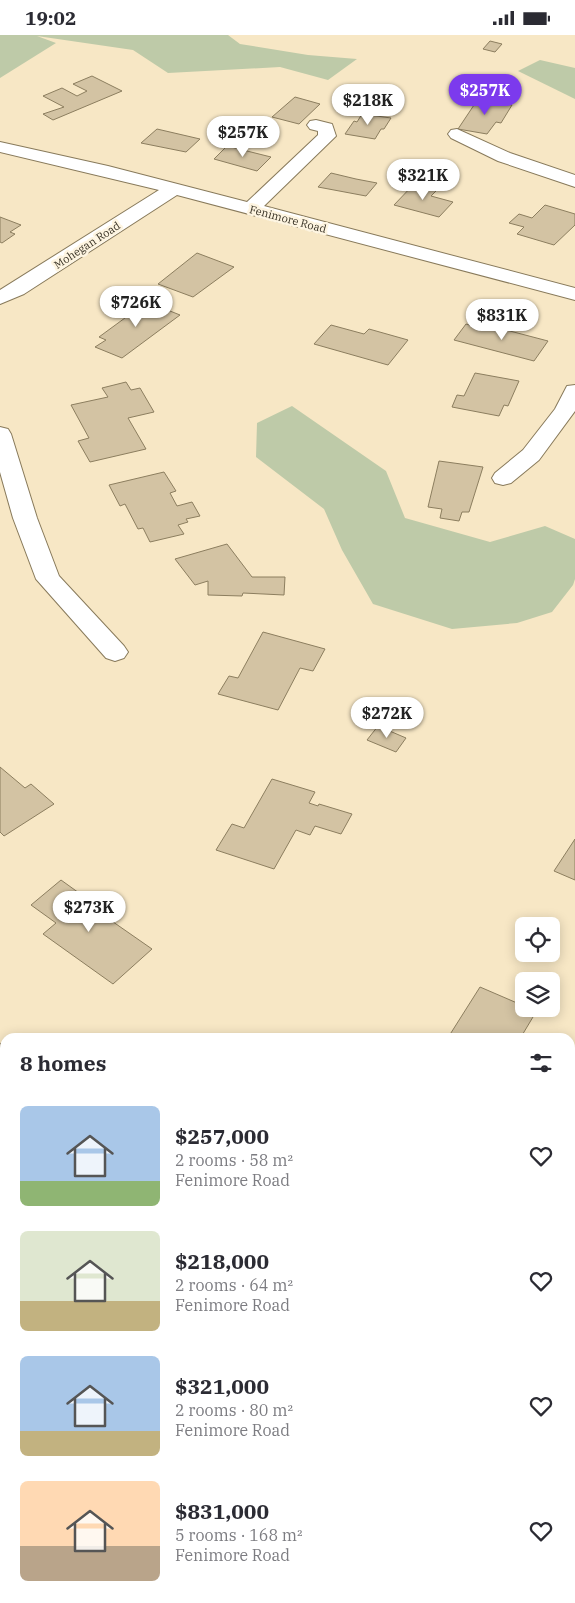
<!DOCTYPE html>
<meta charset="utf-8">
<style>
body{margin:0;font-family:"IBM Plex Serif",serif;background:#f7f7f7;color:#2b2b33;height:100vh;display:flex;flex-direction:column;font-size:19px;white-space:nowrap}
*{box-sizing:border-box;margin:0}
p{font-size:16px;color:#7c7c81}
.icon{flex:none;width:28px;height:28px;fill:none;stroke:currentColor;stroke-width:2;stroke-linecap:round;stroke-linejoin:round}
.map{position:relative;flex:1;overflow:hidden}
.details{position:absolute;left:0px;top:998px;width:575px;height:571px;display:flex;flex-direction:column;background:#fff;border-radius:15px 15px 0 0;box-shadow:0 2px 12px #0003}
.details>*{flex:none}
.buttons{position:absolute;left:515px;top:882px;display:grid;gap:10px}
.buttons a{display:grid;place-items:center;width:45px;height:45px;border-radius:8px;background:#fff;box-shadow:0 2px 12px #0003;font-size:25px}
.price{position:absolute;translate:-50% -42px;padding:0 11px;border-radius:18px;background:#fff;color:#222;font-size:16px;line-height:32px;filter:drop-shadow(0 1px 2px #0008)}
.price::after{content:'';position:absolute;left:50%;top:30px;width:15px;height:11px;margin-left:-8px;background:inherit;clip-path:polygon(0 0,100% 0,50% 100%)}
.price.current{background:#7c3aed;color:#fff}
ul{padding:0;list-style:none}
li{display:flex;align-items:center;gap:15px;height:125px;padding:0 20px}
li span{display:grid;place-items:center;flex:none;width:140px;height:100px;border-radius:8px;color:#555}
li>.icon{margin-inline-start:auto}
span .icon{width:60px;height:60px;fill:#fffc;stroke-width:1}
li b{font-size:21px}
h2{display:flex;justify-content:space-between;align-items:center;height:60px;padding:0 20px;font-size:21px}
.status{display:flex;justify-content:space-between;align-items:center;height:35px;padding:0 25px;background:#fff;direction:ltr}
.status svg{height:14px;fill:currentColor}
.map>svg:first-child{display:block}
.green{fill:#becaa8}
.building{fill:#d3c3a3;stroke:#8c7e5f}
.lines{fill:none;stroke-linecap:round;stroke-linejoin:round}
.minor-casing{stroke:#887a5b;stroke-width:2}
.minor{fill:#fff;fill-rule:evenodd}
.labels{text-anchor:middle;stroke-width:5;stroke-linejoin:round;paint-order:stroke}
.far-street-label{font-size:11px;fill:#373124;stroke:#fef5e1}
</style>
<div class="status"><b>19:02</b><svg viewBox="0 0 49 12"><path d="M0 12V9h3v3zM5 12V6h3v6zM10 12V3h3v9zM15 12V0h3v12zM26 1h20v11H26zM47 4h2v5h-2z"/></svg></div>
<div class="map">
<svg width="575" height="1568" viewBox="0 0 575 1568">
<rect width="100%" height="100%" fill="#f7e7c5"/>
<!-- green -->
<g class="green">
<polygon points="0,0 228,0 240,9 308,20 357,24 328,45 280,32 168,38 133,15 37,1 56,8 0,43"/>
<polygon points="540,25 575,33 575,64 518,36"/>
<polygon points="292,371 386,436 405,483 490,507 545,491 575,504 575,544 573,550 552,577 517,588 452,594 373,569 342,515 324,474 256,422 257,388"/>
</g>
<!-- building -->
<g class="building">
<polygon points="490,6 502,9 495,17 483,14"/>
<polygon points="92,41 122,56 53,85 43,79 64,72 43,61 62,53 77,61 87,56 73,49"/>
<polygon points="295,62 320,69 299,89 272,82"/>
<polygon points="478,64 512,70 501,88 496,87 487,99 458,94"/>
<polygon points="362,79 391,83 384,94 381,94 375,104 345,99 354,86 357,87"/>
<polygon points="157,94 200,104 186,117 141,108"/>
<polygon points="227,111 271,122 257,136 214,124"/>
<polygon points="331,138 356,144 377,148 366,161 318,152"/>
<polygon points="414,149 437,155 431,161 453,167 439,182 394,170"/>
<polygon points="545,170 575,179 575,190 554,210 517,199 524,192 509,188 519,179 532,183"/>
<polygon points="0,182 21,190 10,197 15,199 2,208 0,207"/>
<polygon points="197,218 234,232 193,262 158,249"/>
<polygon points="140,264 180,280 122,323 95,312 106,305 99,302 129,280 122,277"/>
<polygon points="466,289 484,294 487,290 548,306 534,326 454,305"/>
<polygon points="331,290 364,299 369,294 408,305 388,330 314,309"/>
<polygon points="475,338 519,346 508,371 504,370 499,381 452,372 457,360 464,361"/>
<polygon points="126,347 131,355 140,353 154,377 128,383 146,414 90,427 78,406 89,403 71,370 108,362 102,353"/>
<polygon points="439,426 483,432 469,477 462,477 459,486 440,483 442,474 428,472"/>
<polygon points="164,437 176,456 170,458 177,471 192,467 200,481 186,484 188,487 178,490 184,499 150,507 143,493 138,494 125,469 120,471 109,450"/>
<polygon points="227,509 252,542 285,542 284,560 243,558 242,561 208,560 208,546 195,550 175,524"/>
<polygon points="263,597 325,614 313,636 300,633 278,675 218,659 229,641 238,643"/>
<polygon points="378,691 406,703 396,717 367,705"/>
<polygon points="0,732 25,753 31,749 54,769 4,801 0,797"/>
<polygon points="272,744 315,757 309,768 318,771 319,769 352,779 341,799 315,791 310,800 296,795 274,834 216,815 232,789 244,793"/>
<polygon points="575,804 575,845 554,836"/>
<polygon points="61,845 86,863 83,866 152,914 113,949 43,899 56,888 31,870"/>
<polygon points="480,952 524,971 524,974 536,977 521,1002 453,1002 449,1001"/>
<polygon points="0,1008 5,1012 5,1055 0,1060"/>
<polygon points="0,1345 5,1347 5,1372 0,1381"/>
<polygon points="575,1356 575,1388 570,1386 570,1369"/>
<polygon points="570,1455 575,1457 575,1568 501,1568 503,1564 570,1564"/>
</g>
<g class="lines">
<!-- minor casing -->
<g class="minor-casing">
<g id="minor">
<polygon points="316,85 332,89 336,101 264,171 575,253 575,265 177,160 24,259 0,269 0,255 159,155 0,117 0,107 108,131 247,167 318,100 318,96 310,94 307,90 310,86"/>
<polygon points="457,94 510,118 575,140 575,152 498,126 451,103 448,99 451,95"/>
<polygon points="575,350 575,376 539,425 511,448 503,450 495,448 492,443 495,438 523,415 555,374 567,351"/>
<polygon points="0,392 8,394 11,399 37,483 59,541 124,611 128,617 124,623 115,626 106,623 36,544 13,483 0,437"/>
<polygon points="575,1118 575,1155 570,1156 570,1120"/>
<polygon points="334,1564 373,1564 372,1568 333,1568"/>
</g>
</g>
<!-- minor -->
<use href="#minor" class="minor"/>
</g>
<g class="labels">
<!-- far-street labels -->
<g class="far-street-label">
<text transform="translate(288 184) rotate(15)" y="4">Fenimore Road</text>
<text transform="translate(87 210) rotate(-33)" y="4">Mohegan Road</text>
</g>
</g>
</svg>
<div class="buttons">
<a><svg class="icon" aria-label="locate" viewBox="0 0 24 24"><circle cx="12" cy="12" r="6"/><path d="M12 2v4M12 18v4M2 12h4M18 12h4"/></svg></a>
<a><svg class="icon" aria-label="layers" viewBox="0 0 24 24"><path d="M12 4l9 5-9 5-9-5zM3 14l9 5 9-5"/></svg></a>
</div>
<b class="price current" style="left:485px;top:81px">$257K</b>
<b class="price" style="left:368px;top:91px">$218K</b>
<b class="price" style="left:243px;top:123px">$257K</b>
<b class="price" style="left:423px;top:166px">$321K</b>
<b class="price" style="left:136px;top:293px">$726K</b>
<b class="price" style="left:502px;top:306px">$831K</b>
<b class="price" style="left:387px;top:704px">$272K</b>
<b class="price" style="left:89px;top:898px">$273K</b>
<section class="details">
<h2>8 homes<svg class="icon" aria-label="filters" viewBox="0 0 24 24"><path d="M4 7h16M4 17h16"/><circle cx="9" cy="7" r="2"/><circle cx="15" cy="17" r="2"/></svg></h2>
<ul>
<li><span style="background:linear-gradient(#a9c7e8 75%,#8fb573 0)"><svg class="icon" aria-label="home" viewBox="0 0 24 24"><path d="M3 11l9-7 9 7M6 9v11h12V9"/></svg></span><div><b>$257,000</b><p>2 rooms · 58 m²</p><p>Fenimore Road</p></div><svg class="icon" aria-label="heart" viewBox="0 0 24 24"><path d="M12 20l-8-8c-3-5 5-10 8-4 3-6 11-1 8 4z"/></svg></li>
<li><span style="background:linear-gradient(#dfe7d0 70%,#c2b280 0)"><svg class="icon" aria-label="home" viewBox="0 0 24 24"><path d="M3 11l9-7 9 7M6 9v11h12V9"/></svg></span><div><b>$218,000</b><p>2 rooms · 64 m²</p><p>Fenimore Road</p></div><svg class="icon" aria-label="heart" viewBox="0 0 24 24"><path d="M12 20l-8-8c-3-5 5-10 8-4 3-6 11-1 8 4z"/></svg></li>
<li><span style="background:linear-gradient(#a9c7e8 75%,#c2b280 0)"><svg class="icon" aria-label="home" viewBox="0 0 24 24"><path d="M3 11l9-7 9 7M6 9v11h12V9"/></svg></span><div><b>$321,000</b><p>2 rooms · 80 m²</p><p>Fenimore Road</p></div><svg class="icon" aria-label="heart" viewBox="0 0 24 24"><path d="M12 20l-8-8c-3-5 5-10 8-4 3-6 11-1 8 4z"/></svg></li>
<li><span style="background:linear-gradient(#ffd9b3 65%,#b9a48a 0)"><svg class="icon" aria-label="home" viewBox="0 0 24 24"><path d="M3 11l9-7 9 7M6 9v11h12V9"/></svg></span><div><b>$831,000</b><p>5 rooms · 168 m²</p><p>Fenimore Road</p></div><svg class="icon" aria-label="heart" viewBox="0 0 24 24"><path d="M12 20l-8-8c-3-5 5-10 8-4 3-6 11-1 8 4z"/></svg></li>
</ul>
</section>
</div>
